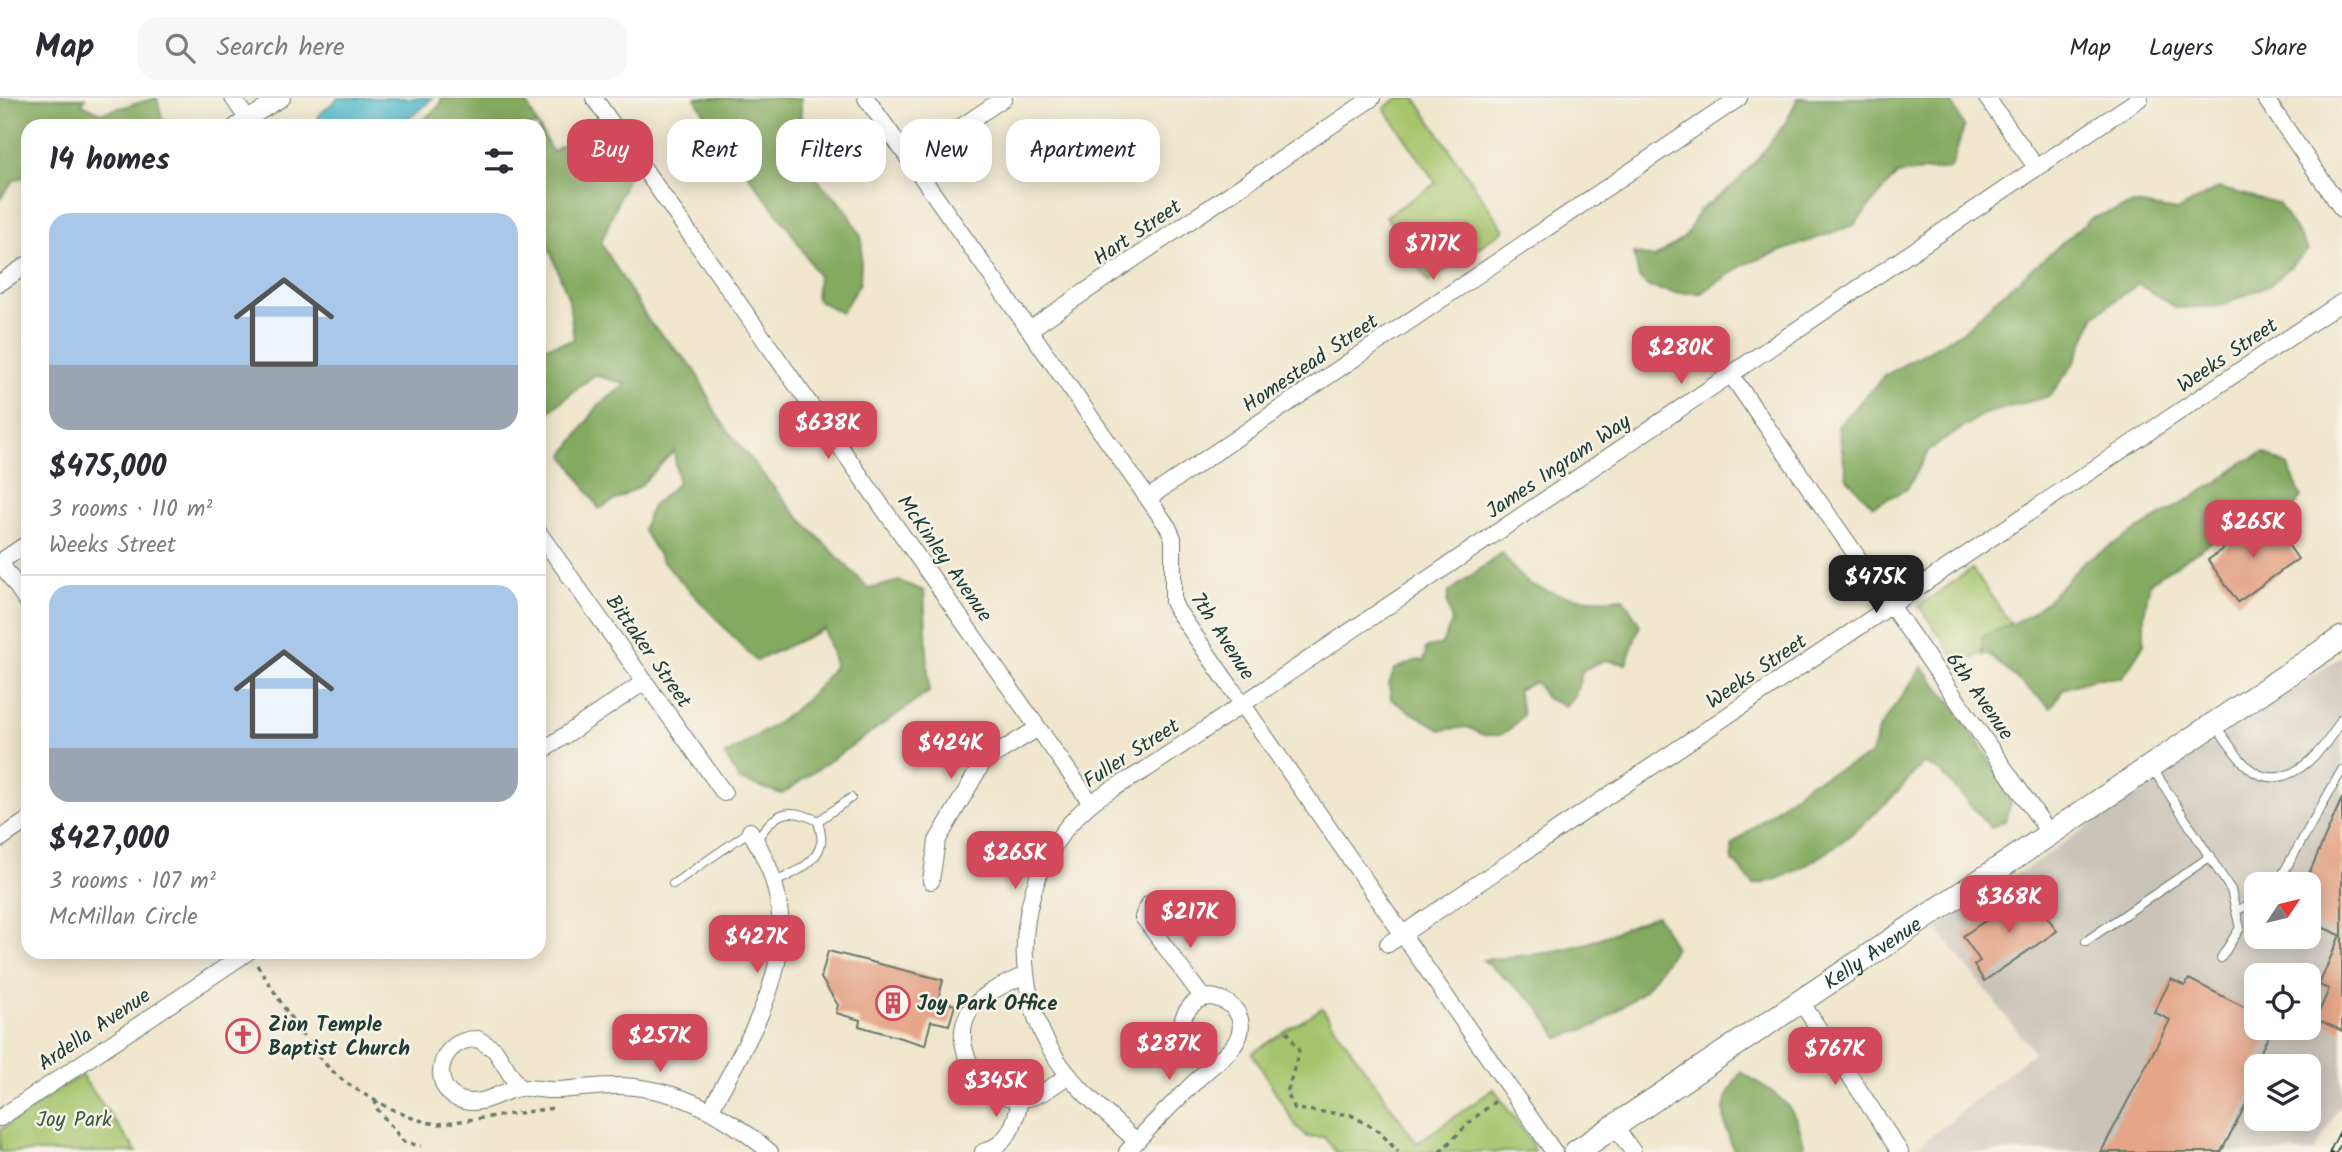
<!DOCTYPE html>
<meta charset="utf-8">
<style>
body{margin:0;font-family:Kalam,sans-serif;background:#f7f7f7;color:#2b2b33;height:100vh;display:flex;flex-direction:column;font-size:26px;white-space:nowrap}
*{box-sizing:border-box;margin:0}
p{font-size:23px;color:#7c7c81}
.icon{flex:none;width:38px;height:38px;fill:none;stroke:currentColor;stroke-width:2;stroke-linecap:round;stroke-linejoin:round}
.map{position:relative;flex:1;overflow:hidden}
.details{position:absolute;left:21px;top:21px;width:525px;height:840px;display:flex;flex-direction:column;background:#fff;border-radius:21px;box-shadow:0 4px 18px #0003}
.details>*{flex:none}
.banner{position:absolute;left:567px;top:21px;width:665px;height:63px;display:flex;gap:14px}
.needle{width:46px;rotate:55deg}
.controls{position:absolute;left:2244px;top:774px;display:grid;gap:14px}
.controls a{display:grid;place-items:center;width:77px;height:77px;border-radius:14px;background:#fff;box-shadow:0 4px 18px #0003;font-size:35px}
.price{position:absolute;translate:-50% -60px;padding:0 16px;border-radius:14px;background:#d1495b;color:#fff;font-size:23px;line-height:46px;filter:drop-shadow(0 2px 4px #0008)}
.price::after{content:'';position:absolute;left:50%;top:42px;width:21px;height:16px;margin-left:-10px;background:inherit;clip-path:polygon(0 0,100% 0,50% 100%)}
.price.current{background:#222;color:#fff}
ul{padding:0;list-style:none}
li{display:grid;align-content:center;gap:14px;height:371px;padding:0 28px}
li+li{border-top:2px solid #e1e1e2}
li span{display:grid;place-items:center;height:217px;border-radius:21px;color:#555}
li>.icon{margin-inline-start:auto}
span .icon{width:126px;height:126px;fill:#fffc;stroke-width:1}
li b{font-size:30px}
h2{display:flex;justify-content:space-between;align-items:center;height:84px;padding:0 28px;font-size:30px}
.chip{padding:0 24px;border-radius:21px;background:#fff;box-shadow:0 4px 18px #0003;font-size:24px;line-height:63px}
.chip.current{background:#d1495b;color:#fff}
header{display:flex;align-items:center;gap:42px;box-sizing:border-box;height:98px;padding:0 35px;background:#fff;border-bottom:2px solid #e1e1e2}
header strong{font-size:33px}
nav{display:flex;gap:38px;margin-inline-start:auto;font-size:24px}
.search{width:490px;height:63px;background:#f7f7f7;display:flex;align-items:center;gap:18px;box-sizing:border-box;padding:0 24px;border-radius:21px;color:#7c7c81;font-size:26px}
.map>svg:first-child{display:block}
.industrial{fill:#cac3b8;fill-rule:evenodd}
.green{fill:#a6c46c;stroke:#628050;stroke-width:2}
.forest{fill:#84aa60;stroke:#52744a;stroke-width:2}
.water{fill:#4eb8cb;stroke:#367a80;stroke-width:2}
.building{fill:#e4a588}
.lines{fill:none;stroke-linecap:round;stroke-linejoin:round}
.lane-casing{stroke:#68786a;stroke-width:10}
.street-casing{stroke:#68786a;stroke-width:18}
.secondary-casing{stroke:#68786a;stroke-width:25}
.path{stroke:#68786a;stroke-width:3.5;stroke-dasharray:5 5;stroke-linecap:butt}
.lane{stroke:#fff;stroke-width:8}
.street{stroke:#fff;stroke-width:16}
.secondary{stroke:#fff;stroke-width:23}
.rail-casing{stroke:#1f3d34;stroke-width:8}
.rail{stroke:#f7f3e8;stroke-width:5;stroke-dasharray:16;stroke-linecap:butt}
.labels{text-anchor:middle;stroke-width:5;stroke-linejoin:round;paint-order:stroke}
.street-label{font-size:21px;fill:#1f3d34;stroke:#f7f3e8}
.poi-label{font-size:21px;font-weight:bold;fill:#1f3d34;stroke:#f7f3e8;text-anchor:start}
.park-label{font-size:21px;fill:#3a583f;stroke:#f7f3e8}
</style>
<header>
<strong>Map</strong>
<div class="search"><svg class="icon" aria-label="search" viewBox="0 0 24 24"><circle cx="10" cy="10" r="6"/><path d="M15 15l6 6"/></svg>Search here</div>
<nav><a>Map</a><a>Layers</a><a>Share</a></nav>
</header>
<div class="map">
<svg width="2342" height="1054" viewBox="0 0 2342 1054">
<rect width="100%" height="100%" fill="#f7f3e8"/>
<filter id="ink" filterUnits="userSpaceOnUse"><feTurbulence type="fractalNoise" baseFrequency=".0143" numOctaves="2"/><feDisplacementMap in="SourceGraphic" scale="14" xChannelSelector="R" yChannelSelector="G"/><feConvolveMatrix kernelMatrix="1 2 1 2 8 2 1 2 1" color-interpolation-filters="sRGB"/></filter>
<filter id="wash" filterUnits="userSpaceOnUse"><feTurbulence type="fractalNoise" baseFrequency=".00686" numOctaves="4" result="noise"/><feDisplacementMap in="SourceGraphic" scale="28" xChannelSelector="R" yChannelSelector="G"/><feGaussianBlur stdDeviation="1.57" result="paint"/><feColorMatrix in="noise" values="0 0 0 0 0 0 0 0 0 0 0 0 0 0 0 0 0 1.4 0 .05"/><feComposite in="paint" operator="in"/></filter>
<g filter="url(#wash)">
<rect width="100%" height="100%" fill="#f0e6cd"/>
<!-- industrial -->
<path class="industrial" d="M2342 558V1004L2314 1054H1912L2034 954 1937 830ZM2256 786H2308V838H2256ZM2256 877H2308V929H2256ZM2256 968H2308V1020H2256Z"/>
<!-- green -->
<g class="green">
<polygon points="1398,0 1415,0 1504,132 1428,184 1386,118 1436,85 1384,10"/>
<polygon points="1972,471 2014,530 1961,568 1919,508"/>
<polygon points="1322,910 1417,1045 1494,991 1531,1045 1534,1054 1336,1054 1324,1039 1308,1039 1296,1028 1252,955"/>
<polygon points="81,977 137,1054 0,1054 0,1032"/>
</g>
<!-- forest -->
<g class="forest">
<polygon points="0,0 85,0 82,6 101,15 157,0 164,28 28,28 28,77 13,83 0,101"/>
<polygon points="441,0 524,0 538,28 417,28 440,7"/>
<polygon points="695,0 801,0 800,57 822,87 847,112 862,141 860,185 841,215 816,201 818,178 792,135 720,40"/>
<polygon points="1798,0 1949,0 1964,28 1951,70 1897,76 1854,127 1745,166 1701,195 1675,195 1649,189 1639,180 1634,155 1654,160 1686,138 1699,113 1735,86 1757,62 1786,24"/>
<path d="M539 29 552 54 587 31 598 29 630 73 601 145 650 225 694 270 718 319 742 351 793 413 869 491 899 483 924 493 929 594 782 696 739 682 725 657C764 635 812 606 835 566L824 531 756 563 663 464 643 432 652 408 678 385 674 353 639 389 599 411 564 357 598 308 626 286 594 277 539 322V250L574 242 569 202 539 123Z"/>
<polygon points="2218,90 2278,105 2308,152 2270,187 2219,208 2177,210 2138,186 2095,217 2074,266 2049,298 1984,316 1929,352 1907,391 1873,408 1847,380 1838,328 1884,278 1965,232 1995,202 2092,120 2134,106 2177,113"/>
<polygon points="2264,355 2288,368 2301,398 2291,416 2277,411 2256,415 2150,484 2144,516 2144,546 2122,580 2097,580 2063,591 2051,610 1989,557 1982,557 1982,539 2025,520 2047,503 2084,464 2219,383 2245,363"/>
<path d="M1502 455C1509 464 1517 478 1527 484 1552 499 1595 504 1623 500L1640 527 1626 566 1604 562 1583 572 1575 598 1565 608 1547 601 1536 584 1517 592 1523 617 1510 631 1500 637H1483L1468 629 1441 632C1424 620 1407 614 1391 601L1389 586 1395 571 1417 562 1424 563 1426 550 1442 546 1452 524 1447 504 1449 494Z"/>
<path d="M1922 569 1956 610 2007 690 2012 701 2005 723 1991 730 1941 674 1923 665C1884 711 1815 777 1754 787L1733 763 1732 747 1807 686 1870 658 1879 631Z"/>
<polygon points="1657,817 1675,850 1645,892 1597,927 1559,940 1536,906 1483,862 1547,855 1588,845"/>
<path d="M1741 974C1778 997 1799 1007 1805 1054H1734C1721 1017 1718 1008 1741 974Z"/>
</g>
<!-- water -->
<path class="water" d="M338 0H432C418 15 403 29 381 21L379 28H321L318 18Z"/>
<g id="blocks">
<!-- building -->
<g class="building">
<polygon points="2269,419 2298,461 2238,504 2208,462"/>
<polygon points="2342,700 2342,933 2316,921 2329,891 2319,887 2340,837 2308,823 2308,778"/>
<polygon points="2029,793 2057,833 1984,883 1974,867 1980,863 1963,838"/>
<polygon points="828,853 943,882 938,902 955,907 949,927 931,923 925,947 859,928 860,922 836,915 838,907 821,880"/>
<polygon points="2171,881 2185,888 2189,881 2256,915 2256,929 2273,929 2256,963 2256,987 2221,1054 2101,1054 2170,922 2154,914"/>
</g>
</g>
</g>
<g filter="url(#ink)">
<use href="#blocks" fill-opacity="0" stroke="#68786a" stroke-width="2"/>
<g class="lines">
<!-- lane casing -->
<g class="lane-casing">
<g id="lane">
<path d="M2215 627C2227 642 2241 668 2258 676 2294 692 2328 646 2342 620"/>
<polyline points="2153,671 2231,792 2240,830 2221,860"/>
<polyline points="818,723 851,700"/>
<path d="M756 743C774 715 787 707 818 723 819 729 823 739 821 745 817 766 792 776 775 784"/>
<polyline points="673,786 750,733"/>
<polyline points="2277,786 2342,672"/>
<polyline points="2236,813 2256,803"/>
<polyline points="2086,843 2211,758"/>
</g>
</g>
<!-- street casing -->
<g class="street-casing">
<g id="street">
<polyline points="233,0 252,28"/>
<polyline points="594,0 1091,705"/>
<polyline points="866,0 1168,429 1173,440 1173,504 1177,512 1554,1054"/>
<polyline points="1987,0 2036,69"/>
<polyline points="2265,0 2342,111"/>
<polyline points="236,28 282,0"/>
<polyline points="910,63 1004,0"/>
<polyline points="0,185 28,166"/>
<polyline points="1030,231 1372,0"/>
<polyline points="1731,277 2050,736"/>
<polyline points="1148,400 1739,0"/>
<polyline points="539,435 724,695"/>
<polyline points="0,464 28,505"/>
<polyline points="0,464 28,445"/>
<polyline points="539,655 644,584"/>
<polyline points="0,741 28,722"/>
<polyline points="931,783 937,743 983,664 1038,630"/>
<polyline points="1150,805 1143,819 1203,900"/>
<polyline points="1388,846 2342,204"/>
<path d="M1025 877C1006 886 979 896 968 916 948 954 990 1012 1032 999 1045 995 1058 984 1069 977"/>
<polyline points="1801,904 1900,1054"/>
<path d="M519 990 495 952 478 941C436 940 428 994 464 1003 486 1008 501 992 520 990 532 989 545 993 558 992 579 991 600 987 622 988 680 991 726 1017 770 1054"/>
<path d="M711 1011C762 916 816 838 750 733"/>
<polyline points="0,1020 248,854"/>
<polyline points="1615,1028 1633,1054"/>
<path d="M1136 1043C1110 1018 1079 994 1058 963 1005 886 1015 768 1090 706 1106 693 1127 683 1145 672L2140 0"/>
<path d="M983 1054C1009 1046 1016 1025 1020 1001"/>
<path d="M1127 1054C1151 1027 1176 1002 1202 977 1213 966 1233 954 1239 938 1245 921 1235 906 1219 901 1195 892 1173 922 1184 944 1190 955 1204 960 1214 966"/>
</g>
</g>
<!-- secondary casing -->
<g class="secondary-casing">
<g id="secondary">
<path id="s1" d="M1576 1054 2342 540"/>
</g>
</g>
<!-- path -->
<g class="path">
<path d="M257 867C280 901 301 941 329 970 349 991 410 1025 439 1026L554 1010"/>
<polyline points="1287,933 1299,953 1287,995 1295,1011 1351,1017 1379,1033 1398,1054"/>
<polyline points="378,1003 374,1007 404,1044 421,1048"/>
<polyline points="1440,1054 1473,1021 1498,1001"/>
</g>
<!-- lane -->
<use href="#lane" class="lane"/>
<!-- street -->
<use href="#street" class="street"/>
<!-- secondary -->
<use href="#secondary" class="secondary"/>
<!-- rail casing -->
<g class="rail-casing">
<polyline id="rail" points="2333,1054 2342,1036"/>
</g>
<!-- rail -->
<use href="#rail" class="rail"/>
</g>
</g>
<!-- icons -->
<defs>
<g id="building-ring" transform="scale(1.75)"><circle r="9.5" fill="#f7f3e8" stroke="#d1495b" stroke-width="1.5"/><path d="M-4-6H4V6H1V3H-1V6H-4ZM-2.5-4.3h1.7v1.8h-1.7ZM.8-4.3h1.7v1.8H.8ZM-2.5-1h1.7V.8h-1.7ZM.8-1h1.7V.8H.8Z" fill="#d1495b"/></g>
<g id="church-ring" transform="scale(1.75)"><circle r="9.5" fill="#f7f3e8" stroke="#d1495b" stroke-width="1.5"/><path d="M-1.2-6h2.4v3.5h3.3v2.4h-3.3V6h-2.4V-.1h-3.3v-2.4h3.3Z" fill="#d1495b"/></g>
</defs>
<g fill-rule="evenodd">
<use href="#building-ring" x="893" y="905"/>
<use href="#church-ring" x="243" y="938"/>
</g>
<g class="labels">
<!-- street labels -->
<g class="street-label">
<text transform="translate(1137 134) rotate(-34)" y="7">Hart Street</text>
<text transform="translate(2227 257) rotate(-34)" y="7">Weeks Street</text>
<text transform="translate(1310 265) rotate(-34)" y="7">Homestead Street</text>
<text transform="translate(1558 368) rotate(-34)" y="7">James Ingram Way</text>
<text transform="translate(945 460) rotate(55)" y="7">McKinley Avenue</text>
<text transform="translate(1223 538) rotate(57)" y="7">7th Avenue</text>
<text transform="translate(649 553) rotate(55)" y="7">Bittaker Street</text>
<text transform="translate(1756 573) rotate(-34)" y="7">Weeks Street</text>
<text transform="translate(1980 598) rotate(55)" y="7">6th Avenue</text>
<text transform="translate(1131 655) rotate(-33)" y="7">Fuller Street</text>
<text dy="7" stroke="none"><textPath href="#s1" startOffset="357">Kelly Avenue</textPath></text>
<text transform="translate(94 931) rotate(-34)" y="7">Ardella Avenue</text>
</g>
<!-- poi labels -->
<g class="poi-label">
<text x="917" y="912">Joy Park Office</text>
<text x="268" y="933">Zion Temple<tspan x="268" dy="24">Baptist Church</tspan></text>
</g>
<!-- park labels -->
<g class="park-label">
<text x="74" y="1028">Joy Park</text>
</g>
</g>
</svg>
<div class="controls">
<a><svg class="needle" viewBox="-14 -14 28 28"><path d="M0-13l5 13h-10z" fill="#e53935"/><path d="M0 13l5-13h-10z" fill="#7c7c81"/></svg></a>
<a><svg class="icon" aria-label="locate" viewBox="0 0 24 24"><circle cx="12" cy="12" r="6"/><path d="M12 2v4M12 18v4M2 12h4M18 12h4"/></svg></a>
<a><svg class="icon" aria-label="layers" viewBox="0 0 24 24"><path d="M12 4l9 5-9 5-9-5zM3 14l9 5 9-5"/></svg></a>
</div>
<b class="price" style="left:1433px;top:184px">$717K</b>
<b class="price" style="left:1681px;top:288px">$280K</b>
<b class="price" style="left:828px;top:363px">$638K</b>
<b class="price" style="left:2253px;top:462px">$265K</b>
<b class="price current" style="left:1876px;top:517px">$475K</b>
<b class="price" style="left:951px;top:683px">$424K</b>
<b class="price" style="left:1015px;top:793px">$265K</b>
<b class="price" style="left:2009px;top:837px">$368K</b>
<b class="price" style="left:1190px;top:852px">$217K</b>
<b class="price" style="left:757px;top:877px">$427K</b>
<b class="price" style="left:660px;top:976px">$257K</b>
<b class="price" style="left:1169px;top:984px">$287K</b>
<b class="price" style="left:1835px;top:989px">$767K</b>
<b class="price" style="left:996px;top:1021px">$345K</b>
<div class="banner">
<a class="chip current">Buy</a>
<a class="chip">Rent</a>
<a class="chip">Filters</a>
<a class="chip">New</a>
<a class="chip">Apartment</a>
</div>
<section class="details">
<h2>14 homes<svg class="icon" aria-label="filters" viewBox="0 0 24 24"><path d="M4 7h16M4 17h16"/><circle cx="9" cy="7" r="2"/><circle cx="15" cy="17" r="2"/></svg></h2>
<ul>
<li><span style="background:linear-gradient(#a9c7e8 70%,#9aa5b1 0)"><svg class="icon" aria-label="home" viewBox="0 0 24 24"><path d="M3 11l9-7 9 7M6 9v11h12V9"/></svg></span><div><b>$475,000</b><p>3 rooms · 110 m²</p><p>Weeks Street</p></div></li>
<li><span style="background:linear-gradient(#a9c7e8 75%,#9aa5b1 0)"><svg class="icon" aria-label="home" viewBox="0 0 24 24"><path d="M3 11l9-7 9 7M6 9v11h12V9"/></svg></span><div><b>$427,000</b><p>3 rooms · 107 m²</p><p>McMillan Circle</p></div></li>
</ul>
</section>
</div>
